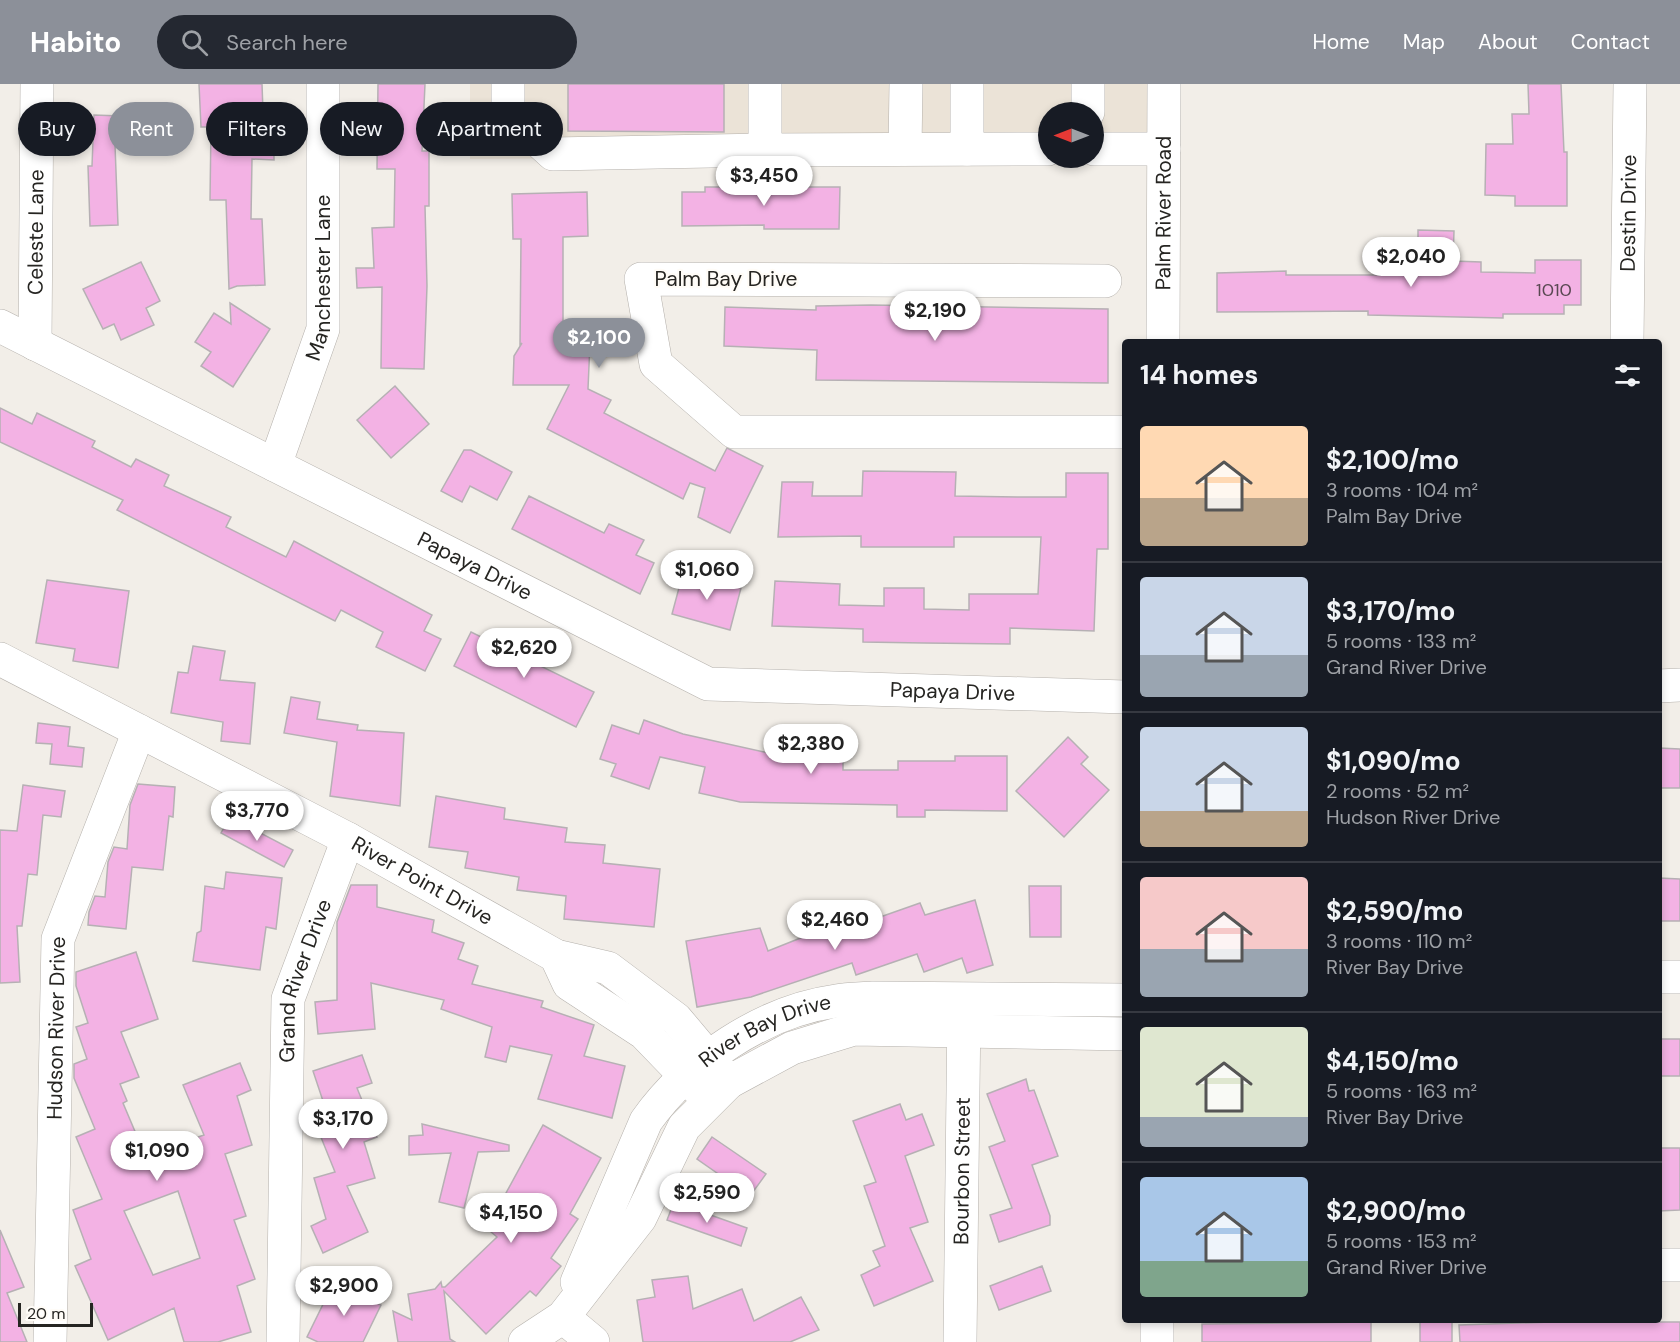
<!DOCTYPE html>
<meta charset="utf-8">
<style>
body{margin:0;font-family:"DM Sans",sans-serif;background:#242831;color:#f1f3f6;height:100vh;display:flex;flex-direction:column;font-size:22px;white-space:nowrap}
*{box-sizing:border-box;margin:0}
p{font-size:20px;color:#9ea1a6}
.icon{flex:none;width:33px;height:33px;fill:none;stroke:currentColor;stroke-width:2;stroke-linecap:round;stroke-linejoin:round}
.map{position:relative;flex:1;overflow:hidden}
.details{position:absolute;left:1122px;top:255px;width:540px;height:984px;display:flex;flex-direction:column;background:#171b24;border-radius:6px;box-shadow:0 3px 9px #0003}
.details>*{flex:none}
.hud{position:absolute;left:18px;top:18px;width:570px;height:54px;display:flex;gap:12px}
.needle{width:39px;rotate:270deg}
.buttons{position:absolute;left:1038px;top:18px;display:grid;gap:12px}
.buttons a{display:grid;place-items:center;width:66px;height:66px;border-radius:50%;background:#171b24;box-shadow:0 3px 9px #0003;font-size:30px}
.scale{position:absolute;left:18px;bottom:15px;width:75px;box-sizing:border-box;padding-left:6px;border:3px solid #262522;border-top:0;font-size:16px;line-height:21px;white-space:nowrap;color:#262522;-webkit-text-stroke:4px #fffcf7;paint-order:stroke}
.price{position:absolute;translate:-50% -51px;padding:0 14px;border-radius:21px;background:#fff;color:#222;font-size:20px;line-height:39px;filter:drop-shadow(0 2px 3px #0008)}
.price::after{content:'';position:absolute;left:50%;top:36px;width:18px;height:14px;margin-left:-9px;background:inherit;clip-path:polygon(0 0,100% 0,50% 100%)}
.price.selected{background:#8c9099;color:#fff}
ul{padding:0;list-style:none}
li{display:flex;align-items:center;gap:18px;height:150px;padding:0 18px}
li+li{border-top:2px solid #363941}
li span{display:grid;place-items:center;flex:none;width:168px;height:120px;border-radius:6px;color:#555}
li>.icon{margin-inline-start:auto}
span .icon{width:72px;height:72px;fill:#fffc;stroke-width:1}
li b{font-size:26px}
h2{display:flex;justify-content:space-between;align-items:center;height:72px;padding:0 18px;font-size:26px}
.pill{padding:0 21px;border-radius:27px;background:#171b24;box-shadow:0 3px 9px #0003;font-size:21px;line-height:54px}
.pill.selected{background:#8c9099;color:#fff}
header{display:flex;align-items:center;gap:36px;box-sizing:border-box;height:84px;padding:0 30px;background:#8c9099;color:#fff}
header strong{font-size:28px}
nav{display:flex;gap:33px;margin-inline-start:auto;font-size:21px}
.search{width:420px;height:54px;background:#242831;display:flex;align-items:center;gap:15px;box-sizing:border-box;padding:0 21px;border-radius:33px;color:#9ea1a6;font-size:22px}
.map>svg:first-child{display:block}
.built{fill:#ebe3d7}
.building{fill:#f3b2e4;stroke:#b6b0b4;stroke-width:1.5;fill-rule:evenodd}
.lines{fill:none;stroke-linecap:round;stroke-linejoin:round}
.minor-casing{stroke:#b5b1ac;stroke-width:34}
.minor{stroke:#fff;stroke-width:33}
.labels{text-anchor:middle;stroke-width:4.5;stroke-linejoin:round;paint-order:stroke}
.number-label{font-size:18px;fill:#594852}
.street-label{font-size:21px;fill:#262522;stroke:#fffcf7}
</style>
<header>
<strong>Habito</strong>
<div class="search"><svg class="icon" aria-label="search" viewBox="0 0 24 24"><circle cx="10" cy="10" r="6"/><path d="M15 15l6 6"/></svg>Search here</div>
<nav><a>Home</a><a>Map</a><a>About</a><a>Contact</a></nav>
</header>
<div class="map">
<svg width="1680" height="1258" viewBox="0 0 1680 1258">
<rect width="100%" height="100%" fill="#f2eee8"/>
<!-- built -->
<polygon class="built" points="470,0 1157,0 1157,69 1094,69 1094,28 1048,28 1048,70 470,75"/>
<!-- building -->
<g class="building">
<polygon points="199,0 262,0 264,55 274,55 274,76 252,75 251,135 262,135 265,201 237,202 229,205 226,116 210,116 211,43 201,43"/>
<polygon points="378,0 425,0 422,67 429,67 429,122 425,122 427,202 424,285 381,284 382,203 357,204 356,184 374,184 372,144 394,143 395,85 377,85"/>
<polygon points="568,0 724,0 724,48 568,47"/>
<polygon points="1528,0 1561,0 1564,68 1567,68 1567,122 1515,122 1515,112 1485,111 1486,60 1513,60 1512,30 1529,30"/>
<polygon points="94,31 147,33 146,62 115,61 118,141 90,142 88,82 92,82"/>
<polygon points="705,103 840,103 839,145 764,145 764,141 682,142 682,108 705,108"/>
<polygon points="587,108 588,152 563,153 563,260 590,259 588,305 611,316 604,329 715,387 727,364 763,382 730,449 698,433 705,404 690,399 683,415 547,345 569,301 513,301 514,272 522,259 520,261 521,155 513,155 512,110"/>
<polygon points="1418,146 1454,147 1453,177 1481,178 1481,188 1535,189 1535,176 1581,176 1581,221 1564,221 1564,230 1503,230 1503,234 1368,231 1368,227 1217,228 1217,189 1286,187 1286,191 1389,191 1389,175 1418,175"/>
<polygon points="141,178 160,217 146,224 154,241 121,256 114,240 103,245 83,205"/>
<polygon points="230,219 270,245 233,303 201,282 211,268 195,258 214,229 231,240"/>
<polygon points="871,221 1108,225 1108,299 816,296 817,266 724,262 725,223 816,226 816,222"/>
<polygon points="395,302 429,340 391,374 357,336"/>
<polygon points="0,324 32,340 37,329 95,357 92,363 131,383 136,375 169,391 164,402 231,433 226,443 286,473 294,457 432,531 424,547 441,555 425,587 376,563 383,548 341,526 335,537 117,426 123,416 0,358"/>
<polygon points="464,366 471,366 512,388 497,416 470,402 462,418 441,407"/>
<polygon points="863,387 956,388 955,412 1017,413 1066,413 1066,389 1108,389 1108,465 1097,465 1094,547 1010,544 1010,560 924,559 863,558 863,545 772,542 775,497 840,500 839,521 884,522 884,504 924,504 924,525 969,526 969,510 1038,510 1041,453 954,453 954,463 861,463 861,452 778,453 782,398 813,398 812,412 862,412"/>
<polygon points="529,412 604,449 609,440 644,456 636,471 654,479 640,510 512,445"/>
<polygon points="683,489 741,504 730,546 672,530"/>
<polygon points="47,496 129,507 118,584 73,577 75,565 36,559"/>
<polygon points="471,548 594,608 576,643 454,582"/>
<polygon points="193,562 225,567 220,596 255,599 250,660 221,657 223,638 171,629 178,588 188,589"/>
<polygon points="291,613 320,618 317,635 358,641 357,646 404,649 400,722 330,712 337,658 284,649"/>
<polygon points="644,636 683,650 764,668 843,669 843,686 898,686 898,677 955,677 955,672 1007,672 1007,727 925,726 925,733 897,733 897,721 740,718 699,709 705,683 660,673 649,705 611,692 616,680 600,675 612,641 639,650"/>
<polygon points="38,639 70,643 68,662 84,664 82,683 50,680 52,660 36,659"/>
<polygon points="1068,653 1088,673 1081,680 1109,706 1064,753 1016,707"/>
<polygon points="1659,664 1680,665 1680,704 1659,704"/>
<polygon points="138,700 175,703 173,733 169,732 163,786 132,783 126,845 88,841 89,828 95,812 105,813 108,778 114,763 127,765 130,721"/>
<polygon points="23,701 65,707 61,733 43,731 37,791 28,790 22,842 17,842 20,898 0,899 0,746 17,747"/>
<polygon points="436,712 505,724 504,735 567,744 565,758 605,761 603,779 660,785 654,843 564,835 566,812 517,806 519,793 465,784 468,768 429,763"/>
<polygon points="230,733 293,766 284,783 221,749"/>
<polygon points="226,788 282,794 276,845 266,843 260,886 193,877 197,849 201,847 205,802 224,805"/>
<polygon points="1659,794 1680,795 1680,837 1659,837"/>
<polygon points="351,801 377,801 377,823 434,836 432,848 464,859 458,875 478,882 472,900 543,917 541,923 594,941 584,972 625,982 612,1034 538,1015 552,971 510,962 506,978 485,973 492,943 441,925 444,916 371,899 375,945 318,950 315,918 337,916 337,838"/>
<polygon points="1029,802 1061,802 1061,853 1030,853"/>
<polygon points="975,816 993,881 967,889 962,874 924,888 917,870 856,891 852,879 751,913 697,923 686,857 760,844 768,867 808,851 801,832 819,825 829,851 920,819 925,831"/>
<path d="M136 868 158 935 121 948 139 993 120 1000 127 1017 123 1019 145 1071 204 1051 183 1001 240 979 251 1006 237 1012 252 1061 225 1070 246 1132 234 1136 255 1195 237 1202 251 1248 218 1258H184L174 1224 108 1256 75 1182 91 1175 73 1126 102 1115 76 1053 95 1045 74 994V980L87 975 76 943 88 939 76 902V888ZM178 1107 200 1174 153 1191 124 1127Z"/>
<rect x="1659" y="955" width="21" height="37"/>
<polygon points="362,971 372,999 357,1004 377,1053 364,1058 375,1094 347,1102 368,1148 323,1169 311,1142 326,1135 314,1094 335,1088 312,1031 326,1026 313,987"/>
<polygon points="1026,995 1029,1007 1034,1006 1058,1072 1032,1081 1050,1132 1050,1141 999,1158 990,1131 1012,1124 989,1063 1005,1057 987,1010"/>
<polygon points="900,1020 906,1036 922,1030 934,1061 905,1072 928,1138 910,1144 933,1197 874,1222 861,1191 880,1182 873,1167 885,1162 864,1102 876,1098 853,1037"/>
<polygon points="422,1040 509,1061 509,1067 478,1068 464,1124 439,1118 451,1069 409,1071 409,1052 423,1051"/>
<polygon points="543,1041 601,1074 570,1130 578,1135 551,1174 561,1182 536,1212 530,1207 486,1250 444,1207 450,1255 455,1258 398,1258 393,1227 412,1236 408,1210 435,1205 441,1198 442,1203 445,1203 497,1153 491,1148 491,1140 514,1114 506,1109"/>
<polygon points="712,1053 766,1090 750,1112 697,1075"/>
<polygon points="1659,1064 1680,1064 1680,1126 1659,1127"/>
<polygon points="674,1118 747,1144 741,1162 667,1136"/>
<polygon points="0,1146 24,1203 7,1209 27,1258 0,1258"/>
<polygon points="1042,1182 1051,1207 999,1226 990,1202"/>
<polygon points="688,1192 693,1225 742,1205 754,1237 801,1213 819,1246 790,1258 643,1258 637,1216 655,1213 652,1196"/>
<polygon points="334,1198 381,1221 363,1258 318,1258 307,1253"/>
<polygon points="1371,1238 1371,1258 1202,1258 1202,1240"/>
<rect x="1420" y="1238" width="32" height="20"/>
<polygon points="1551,1238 1680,1238 1680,1258 1460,1258 1459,1241"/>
</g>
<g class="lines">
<!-- minor casing -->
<g class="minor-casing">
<g id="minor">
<polyline points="508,0 508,29 553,70 765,66"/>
<polyline points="765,0 765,66 1048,65"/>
<polyline points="1088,28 1088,0"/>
<polyline points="905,65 906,0"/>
<polyline points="967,65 967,0"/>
<polyline points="1094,65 1164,65"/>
<polyline points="1105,197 641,195 656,280 734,348 1125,348"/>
<path id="s1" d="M0 242 708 600 1125 613"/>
<path id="s2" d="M1163 258 1164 0"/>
<path id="s3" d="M1627 258 1630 0"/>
<path id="s4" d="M35 260 37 0"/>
<path id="s5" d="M275 381 323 245V0"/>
<path id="s6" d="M0 575 348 755 556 872 608 884 676 935 729 998"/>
<polyline points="1659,602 1680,601"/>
<polyline points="556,872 569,900 644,949 701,1008"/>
<polyline points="1659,893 1680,893"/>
<polyline points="1659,1181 1680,1181"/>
<path id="s7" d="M577 1198 646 1037C688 978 763 927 836 917 848 915 861 915 873 914L1125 916"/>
<polyline points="563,1233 593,1258"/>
<path id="s8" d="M50 1258 58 855 139 647"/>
<path id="s9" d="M283 1258 288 915 348 755"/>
<polyline points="525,1258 563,1233 640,1134 684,1043 729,998 792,964 854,945 1125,950"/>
<path id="s10" d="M960 1258 964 924"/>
<polyline points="1157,1258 1157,1236"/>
</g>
</g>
<!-- minor -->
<use href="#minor" class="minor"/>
</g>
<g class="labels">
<!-- number labels -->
<g class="number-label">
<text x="1554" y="212">1010</text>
</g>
<!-- street labels -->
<g class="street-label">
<text dy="7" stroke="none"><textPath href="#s2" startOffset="129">Palm River Road</textPath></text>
<text dy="7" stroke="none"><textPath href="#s3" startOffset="129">Destin Drive</textPath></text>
<text dy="7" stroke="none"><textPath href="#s4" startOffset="112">Celeste Lane</textPath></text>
<text dy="7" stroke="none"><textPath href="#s5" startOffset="195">Manchester Lane</textPath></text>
<text x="726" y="202">Palm Bay Drive</text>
<text dy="7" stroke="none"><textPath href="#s1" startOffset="532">Papaya Drive</textPath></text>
<text dy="7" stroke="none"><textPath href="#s1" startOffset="1038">Papaya Drive</textPath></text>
<text dy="7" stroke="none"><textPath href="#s6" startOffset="477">River Point Drive</textPath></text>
<text dy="7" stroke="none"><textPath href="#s9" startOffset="364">Grand River Drive</textPath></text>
<text dy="7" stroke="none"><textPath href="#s8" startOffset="314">Hudson River Drive</textPath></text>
<text dy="7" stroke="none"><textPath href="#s7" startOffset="328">River Bay Drive</textPath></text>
<text dy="7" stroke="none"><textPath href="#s10" startOffset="171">Bourbon Street</textPath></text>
</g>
</g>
</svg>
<div class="buttons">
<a><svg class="needle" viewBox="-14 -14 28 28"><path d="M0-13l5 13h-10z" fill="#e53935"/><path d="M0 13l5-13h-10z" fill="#9ea1a6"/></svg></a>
</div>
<div class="scale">20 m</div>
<b class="price" style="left:764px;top:123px">$3,450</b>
<b class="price" style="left:1411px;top:204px">$2,040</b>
<b class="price" style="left:935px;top:258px">$2,190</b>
<b class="price selected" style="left:599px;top:285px">$2,100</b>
<b class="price" style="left:707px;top:517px">$1,060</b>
<b class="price" style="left:524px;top:595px">$2,620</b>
<b class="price" style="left:811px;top:691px">$2,380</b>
<b class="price" style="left:257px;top:758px">$3,770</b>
<b class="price" style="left:835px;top:867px">$2,460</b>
<b class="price" style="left:343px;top:1066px">$3,170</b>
<b class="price" style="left:157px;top:1098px">$1,090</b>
<b class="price" style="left:707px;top:1140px">$2,590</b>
<b class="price" style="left:511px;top:1160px">$4,150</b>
<b class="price" style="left:344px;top:1233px">$2,900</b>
<div class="hud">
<a class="pill">Buy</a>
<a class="pill selected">Rent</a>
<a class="pill">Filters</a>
<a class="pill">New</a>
<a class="pill">Apartment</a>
</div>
<section class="details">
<h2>14 homes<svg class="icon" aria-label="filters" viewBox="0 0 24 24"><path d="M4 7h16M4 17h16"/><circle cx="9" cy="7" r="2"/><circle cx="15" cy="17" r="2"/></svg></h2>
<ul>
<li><span style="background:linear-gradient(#ffd9b3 60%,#b9a48a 0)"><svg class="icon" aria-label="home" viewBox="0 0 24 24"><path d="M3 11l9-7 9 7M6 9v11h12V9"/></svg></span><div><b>$2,100/mo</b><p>3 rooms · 104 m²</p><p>Palm Bay Drive</p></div></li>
<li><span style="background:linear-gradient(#c9d6e8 65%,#9aa5b1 0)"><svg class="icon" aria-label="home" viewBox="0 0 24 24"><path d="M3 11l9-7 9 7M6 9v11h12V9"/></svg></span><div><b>$3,170/mo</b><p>5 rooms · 133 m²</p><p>Grand River Drive</p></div></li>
<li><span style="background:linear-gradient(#c9d6e8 70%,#b9a48a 0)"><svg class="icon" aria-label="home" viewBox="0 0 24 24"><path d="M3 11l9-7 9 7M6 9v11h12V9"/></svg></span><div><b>$1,090/mo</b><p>2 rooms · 52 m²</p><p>Hudson River Drive</p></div></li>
<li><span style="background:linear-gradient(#f6c9c9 60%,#9aa5b1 0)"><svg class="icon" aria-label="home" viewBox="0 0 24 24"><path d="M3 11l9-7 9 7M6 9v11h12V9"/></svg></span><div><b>$2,590/mo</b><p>3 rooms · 110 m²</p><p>River Bay Drive</p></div></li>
<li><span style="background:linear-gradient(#dfe7d0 75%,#9aa5b1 0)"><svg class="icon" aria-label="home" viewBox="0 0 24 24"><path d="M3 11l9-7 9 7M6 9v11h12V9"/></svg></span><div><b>$4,150/mo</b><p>5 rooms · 163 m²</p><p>River Bay Drive</p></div></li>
<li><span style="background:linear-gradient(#a9c7e8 70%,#7fa58c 0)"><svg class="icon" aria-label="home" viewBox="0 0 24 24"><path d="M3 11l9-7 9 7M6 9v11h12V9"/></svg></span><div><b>$2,900/mo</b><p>5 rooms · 153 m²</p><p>Grand River Drive</p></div></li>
</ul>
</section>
</div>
